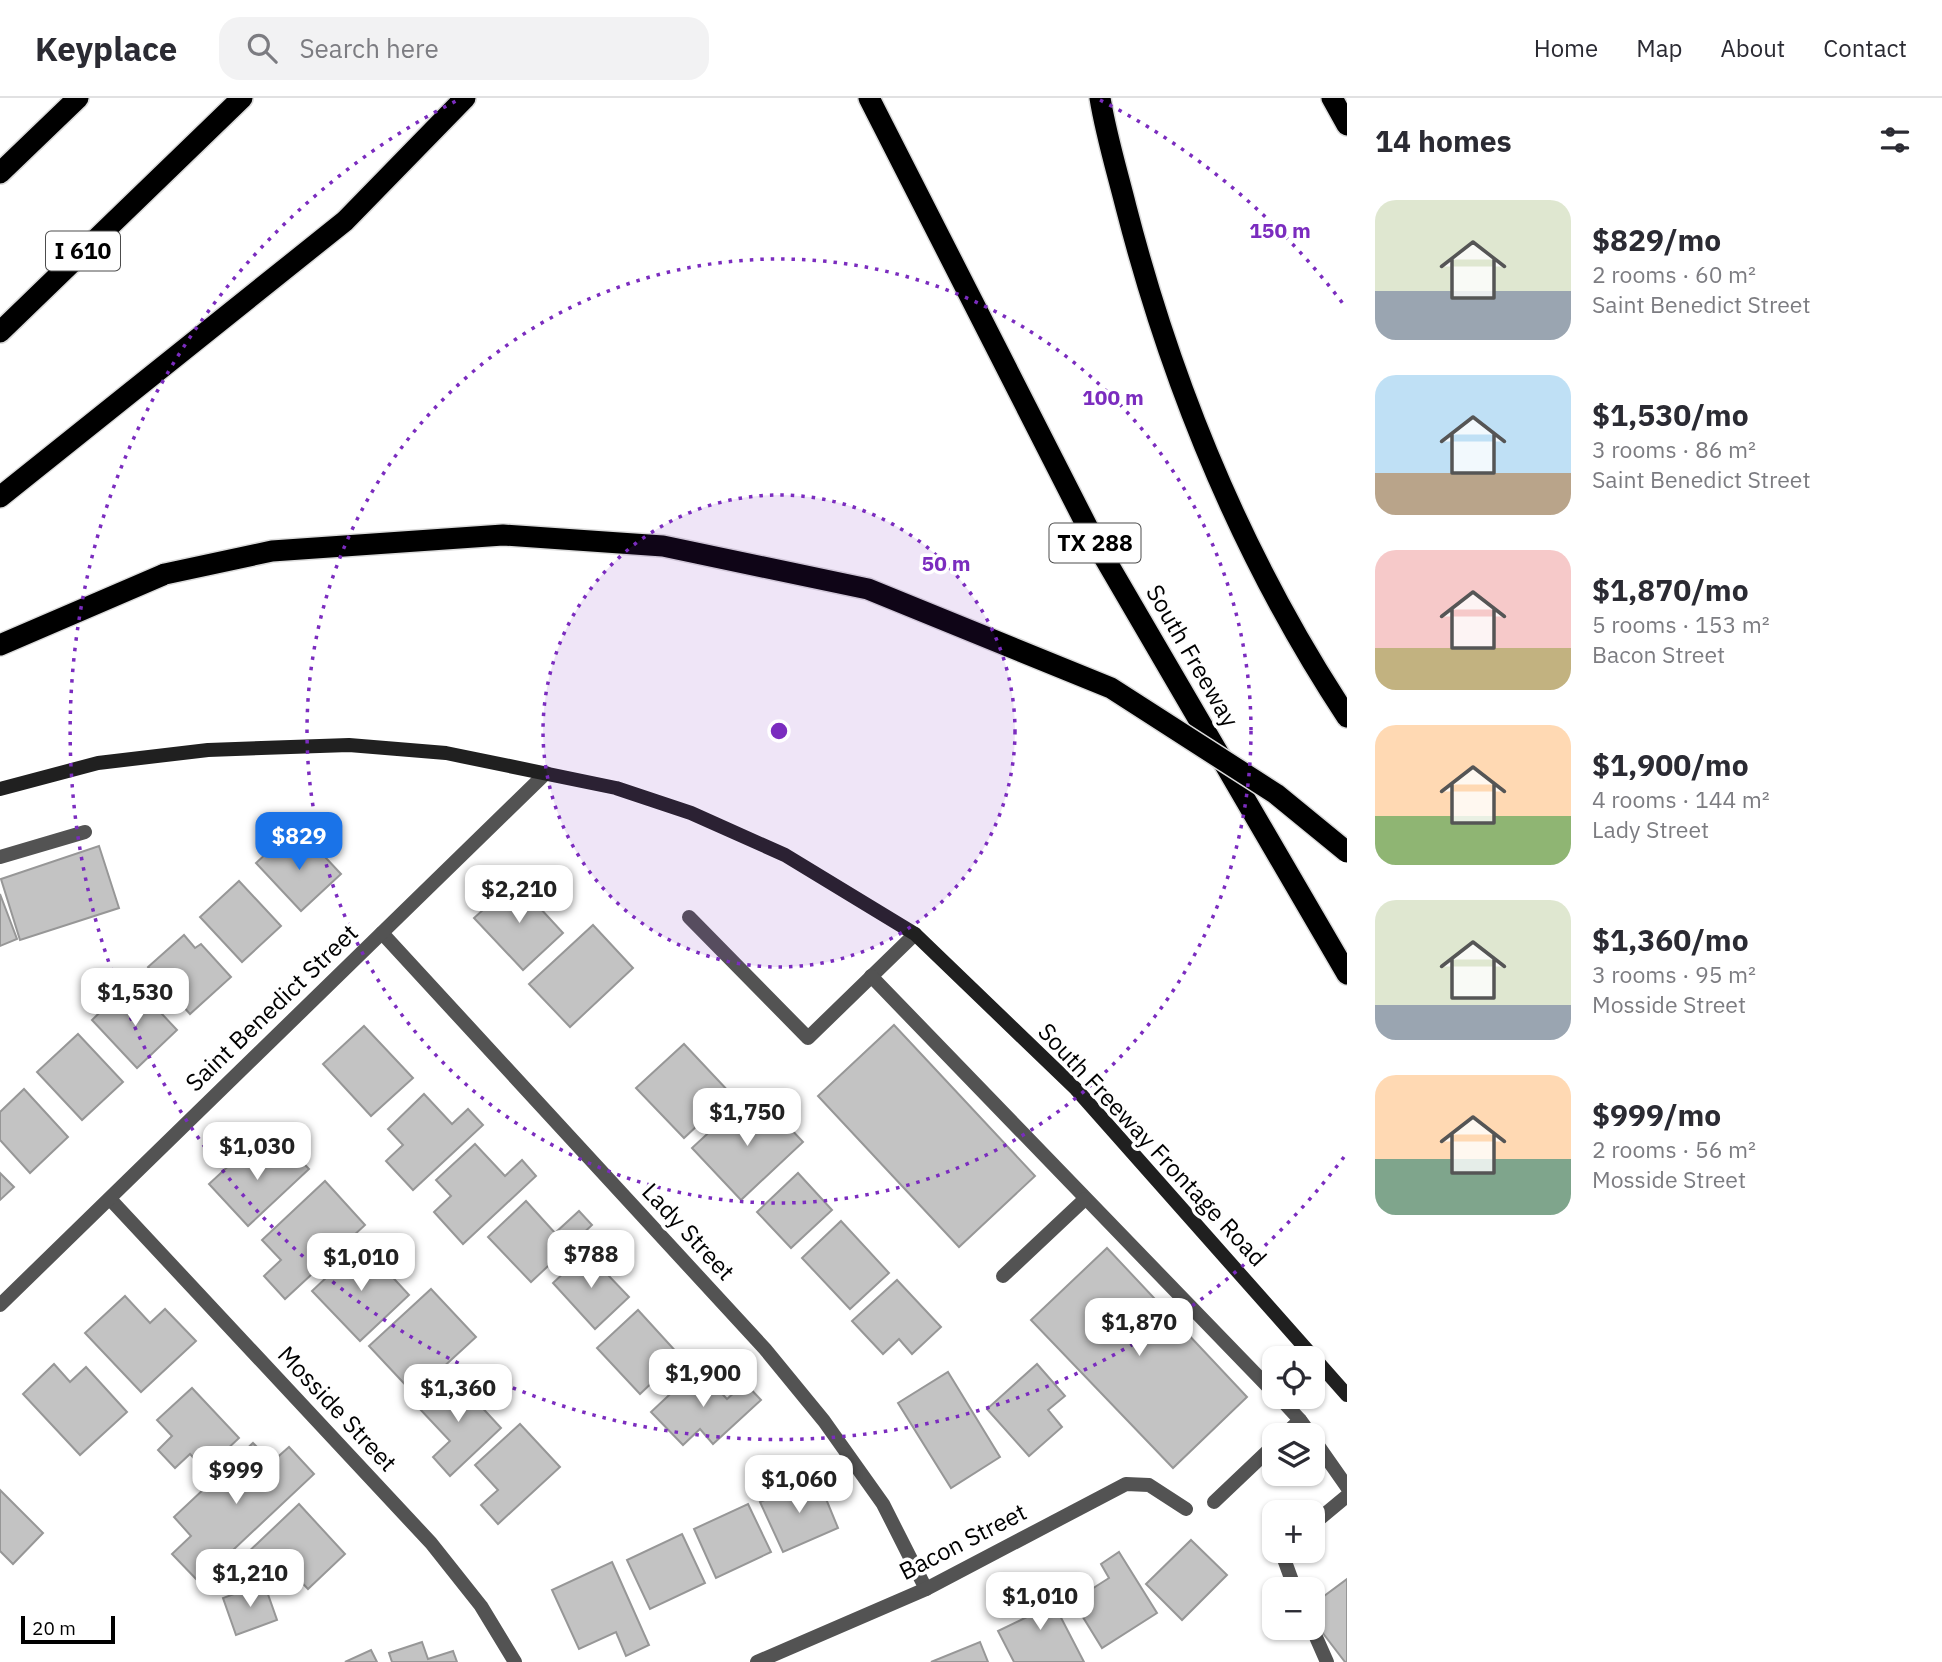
<!DOCTYPE html>
<meta charset="utf-8">
<style>
body{margin:0;font-family:"IBM Plex Sans",sans-serif;background:#f2f2f3;color:#2b2b33;height:100vh;display:flex;flex-direction:column;font-size:26px;white-space:nowrap}
*{box-sizing:border-box;margin:0}
p{font-size:23px;color:#7c7c81}
.icon{flex:none;width:38px;height:38px;fill:none;stroke:currentColor;stroke-width:2;stroke-linecap:round;stroke-linejoin:round}
.map{position:relative;flex:1;overflow:hidden}
.side{display:flex;flex-direction:column;background:#fff;width:595px}
.side>*{flex:none}
.buttons{position:absolute;left:1262px;top:1248px;display:grid;gap:14px}
.buttons a{display:grid;place-items:center;width:63px;height:63px;border-radius:14px;background:#fff;box-shadow:0 2px 5px #0004;font-size:35px}
.scale{position:absolute;left:21px;bottom:18px;width:94px;box-sizing:border-box;padding-left:7px;border:4px solid #000;border-top:0;font-size:19px;line-height:24px;white-space:nowrap;color:#000;-webkit-text-stroke:5px #fff;paint-order:stroke}
.price{position:absolute;translate:-50% -60px;padding:0 16px;border-radius:14px;background:#fff;color:#222;font-size:23px;line-height:46px;filter:drop-shadow(0 2px 4px #0008)}
.price::after{content:'';position:absolute;left:50%;top:42px;width:21px;height:16px;margin-left:-10px;background:inherit;clip-path:polygon(0 0,100% 0,50% 100%)}
.price.selected{background:#1a73e8;color:#fff}
ul{padding:0;list-style:none}
li{display:flex;align-items:center;gap:21px;height:175px;padding:0 28px}
li span{display:grid;place-items:center;flex:none;width:196px;height:140px;border-radius:21px;color:#555}
li>.icon{margin-inline-start:auto}
span .icon{width:84px;height:84px;fill:#fffc;stroke-width:1}
li b{font-size:30px}
h2{display:flex;justify-content:space-between;align-items:center;height:84px;padding:0 28px;font-size:30px}
header{display:flex;align-items:center;gap:42px;box-sizing:border-box;height:98px;padding:0 35px;background:#fff;border-bottom:2px solid #e1e1e2}
header strong{font-size:33px}
nav{display:flex;gap:38px;margin-inline-start:auto;font-size:24px}
.search{width:490px;height:63px;background:#f2f2f3;display:flex;align-items:center;gap:18px;box-sizing:border-box;padding:0 24px;border-radius:21px;color:#7c7c81;font-size:26px}
main{display:flex;flex:1;min-height:0}
.map>svg:first-child{display:block}
.building{fill:#c3c3c3;stroke:#979797;stroke-width:2}
.lines{fill:none;stroke-linecap:round;stroke-linejoin:round}
.motorway-casing{stroke:#dbdbdb;stroke-width:24}
.service{stroke:#535353;stroke-width:14}
.minor{stroke:#535353;stroke-width:14}
.secondary{stroke:#202020;stroke-width:14}
.motorway{stroke:#000;stroke-width:21}
.motorway-bridge-casing{stroke:#dbdbdb;stroke-width:24;stroke-linecap:butt}
.motorway-bridge{stroke:#000;stroke-width:21}
.ring{fill:none;stroke:#7b2cbf;stroke-width:3.5;stroke-dasharray:3.5 7}
.labels{text-anchor:middle;stroke-width:7;stroke-linejoin:round;paint-order:stroke}
.shield{fill:#fff;stroke:#4c4c4c;stroke-width:2}
.shield-label{font-size:23px;font-weight:bold;fill:#000}
.street-label{font-size:24px;fill:#000;stroke:#fff}
.centre{fill:#7b2cbf;stroke:#fff;stroke-width:3.5}
.ring-label{font-size:21px;text-anchor:middle;font-weight:bold;fill:#7b2cbf;stroke:#fff;stroke-width:7;stroke-linejoin:round;paint-order:stroke}
</style>
<header>
<strong>Keyplace</strong>
<div class="search"><svg class="icon" aria-label="search" viewBox="0 0 24 24"><circle cx="10" cy="10" r="6"/><path d="M15 15l6 6"/></svg>Search here</div>
<nav><a>Home</a><a>Map</a><a>About</a><a>Contact</a></nav>
</header>
<main>
<div class="map">
<svg width="1347" height="1564" viewBox="0 0 1347 1564">
<rect width="100%" height="100%" fill="#fff"/>
<!-- building -->
<g class="building">
<polygon points="283,740 297,755 310,743 341,776 301,813 256,765"/>
<polygon points="99,748 119,810 20,842 1,781"/>
<polygon points="239,783 281,828 242,864 200,819"/>
<polygon points="515,783 563,835 523,872 474,820"/>
<polygon points="0,796 17,841 0,848"/>
<polygon points="593,827 633,870 570,929 529,886"/>
<polygon points="184,837 195,850 201,846 231,879 190,916 148,869"/>
<polygon points="119,896 133,912 146,899 177,932 137,970 92,922"/>
<polygon points="894,927 1035,1078 959,1149 818,998"/>
<polygon points="364,928 413,980 371,1018 323,966"/>
<polygon points="78,936 123,984 82,1022 37,974"/>
<polygon points="684,946 731,996 684,1040 636,990"/>
<polygon points="24,991 68,1039 30,1075 0,1042 0,1014"/>
<polygon points="424,996 452,1026 468,1011 483,1027 413,1092 386,1063 403,1047 388,1031"/>
<polygon points="744,1002 762,1022 773,1012 803,1044 741,1102 692,1050"/>
<polygon points="475,1046 505,1078 522,1062 536,1078 463,1146 434,1114 451,1098 436,1082"/>
<polygon points="286,1047 309,1071 248,1128 209,1086 249,1049 266,1067"/>
<polygon points="0,1075 14,1089 0,1102"/>
<polygon points="798,1075 832,1112 791,1150 757,1114"/>
<polygon points="325,1083 365,1127 285,1201 264,1178 281,1162 262,1142"/>
<polygon points="526,1103 555,1135 579,1113 592,1127 531,1184 488,1139"/>
<polygon points="841,1123 889,1175 850,1211 802,1160"/>
<polygon points="362,1146 409,1197 360,1243 312,1193"/>
<polygon points="1107,1150 1247,1299 1173,1370 1031,1222"/>
<polygon points="586,1154 629,1199 595,1231 553,1185"/>
<polygon points="897,1182 941,1229 912,1256 899,1241 883,1256 852,1223"/>
<polygon points="431,1191 476,1239 414,1296 369,1248"/>
<polygon points="125,1198 150,1225 165,1211 196,1243 141,1294 85,1235"/>
<polygon points="638,1212 680,1258 640,1296 597,1250"/>
<polygon points="54,1266 70,1284 86,1269 127,1314 80,1357 23,1296"/>
<polygon points="1037,1266 1065,1298 1048,1312 1062,1329 1029,1358 987,1311"/>
<polygon points="698,1270 727,1301 745,1285 761,1302 713,1346 700,1331 683,1347 651,1314"/>
<polygon points="948,1274 1000,1359 951,1390 898,1305"/>
<polygon points="452,1277 501,1330 450,1378 433,1359 450,1343 418,1309"/>
<polygon points="192,1290 239,1340 205,1372 190,1356 175,1370 158,1352 172,1338 157,1322"/>
<polygon points="520,1326 560,1369 498,1426 481,1407 498,1392 475,1367"/>
<polygon points="253,1345 272,1364 289,1349 314,1376 199,1484 172,1456 191,1438 174,1419"/>
<polygon points="817,1379 838,1430 783,1454 760,1404"/>
<polygon points="0,1392 43,1435 13,1466 0,1453"/>
<polygon points="299,1406 345,1456 308,1491 291,1473 272,1490 243,1459"/>
<polygon points="748,1406 771,1454 716,1480 694,1431"/>
<polygon points="682,1436 705,1485 650,1511 627,1462"/>
<polygon points="1191,1442 1227,1477 1182,1522 1146,1486"/>
<polygon points="1119,1454 1157,1515 1102,1550 1073,1503 1109,1480 1101,1466"/>
<polygon points="612,1464 649,1547 626,1558 616,1534 579,1551 552,1492"/>
<polygon points="1347,1481 1347,1564 1345,1564 1312,1521 1312,1507"/>
<polygon points="264,1485 277,1522 236,1537 223,1500"/>
<polygon points="1043,1485 1084,1564 1014,1564 998,1533 1027,1519 1017,1499"/>
<polygon points="422,1544 428,1561 453,1553 457,1564 392,1564 389,1555"/>
<polygon points="980,1544 988,1564 931,1564"/>
<polygon points="371,1552 377,1564 345,1564"/>
</g>
<g class="lines">
<!-- motorway casing -->
<g class="motorway-casing">
<g id="motorway">
<polyline points="869,0 1094,442 1347,876"/>
<path d="M1100 0C1106 37 1117 73 1126 109 1172 288 1244 463 1347 619"/>
<polyline points="1332,0 1347,27"/>
<polyline points="0,75 78,0"/>
<polyline points="0,234 242,0"/>
<polyline points="0,399 345,123 465,0"/>
<polyline points="0,547 165,476"/>
</g>
</g>
<!-- service -->
<g class="service">
<polyline points="689,819 808,940 915,836"/>
<polyline points="871,878 1274,1295"/>
<polyline points="1003,1178 1085,1101"/>
<polyline points="1278,1298 1300,1322 1311,1337"/>
<polyline points="1284,1337 1300,1322"/>
<polyline points="1312,1339 1347,1389"/>
<polyline points="1214,1404 1274,1347"/>
<polyline points="1312,1427 1347,1398"/>
<polyline points="1289,1452 1284,1461 1295,1491"/>
<polyline points="1312,1530 1327,1564"/>
</g>
<!-- minor -->
<g class="minor">
<polyline points="0,759 85,734"/>
<polyline points="382,835 765,1251 824,1323 883,1406 926,1491"/>
<polyline points="110,1101 431,1445 481,1508 515,1564"/>
<polyline points="0,1207 546,675"/>
<polyline points="757,1564 926,1491 1126,1386 1149,1387 1186,1411"/>
</g>
<!-- secondary -->
<polyline class="secondary" points="0,691 98,665 208,652 349,647 446,655 616,690 691,715 785,757 915,836 1076,991 1347,1297"/>
<!-- motorway -->
<use href="#motorway" class="motorway"/>
<!-- motorway-bridge casing -->
<g class="motorway-bridge-casing">
<polyline id="motorway-bridge" points="165,476 272,453 503,437 663,448 868,491 1111,590 1276,696 1347,754"/>
</g>
<!-- motorway-bridge -->
<use href="#motorway-bridge" class="motorway-bridge"/>
</g>
<!-- distance rings -->
<circle cx="779" cy="633" r="236" fill="#7b2cbf" fill-opacity=".12"/>
<g class="ring">
<circle cx="779" cy="633" r="236"/>
<circle cx="779" cy="633" r="472"/>
<path d="M1344 1059A708 708 0 1 1 458 2M1100 2A708 708 0 0 1 1344 207"/>
</g>
<g class="labels">
<!-- shield labels -->
<g class="shield">
<rect x="46" y="133.5" width="74" height="39" rx="5"/>
<rect x="1049.5" y="425.5" width="91" height="39" rx="5"/>
</g>
<g class="shield-label">
<text x="83" y="161">I 610</text>
<text x="1095" y="453">TX 288</text>
</g>
<!-- street labels -->
<g class="street-label">
<text transform="translate(1192 558) rotate(60)" y="8">South Freeway</text>
<text transform="translate(272 910) rotate(-44)" y="8">Saint Benedict Street</text>
<text transform="translate(1152 1047) rotate(47)" y="8">South Freeway Frontage Road</text>
<text transform="translate(688 1134) rotate(47)" y="8">Lady Street</text>
<text transform="translate(337 1311) rotate(47)" y="8">Mosside Street</text>
<text transform="translate(963 1444) rotate(-27)" y="8">Bacon Street</text>
</g>
</g>
<circle cx="779" cy="633" r="10" class="centre"/>
<g class="ring-label">
<text x="1280" y="140">150 m</text>
<text x="1113" y="307">100 m</text>
<text x="946" y="473">50 m</text>
</g>
</svg>
<div class="buttons">
<a><svg class="icon" aria-label="locate" viewBox="0 0 24 24"><circle cx="12" cy="12" r="6"/><path d="M12 2v4M12 18v4M2 12h4M18 12h4"/></svg></a>
<a><svg class="icon" aria-label="layers" viewBox="0 0 24 24"><path d="M12 4l9 5-9 5-9-5zM3 14l9 5 9-5"/></svg></a>
<a>+</a>
<a>−</a>
</div>
<div class="scale">20 m</div>
<b class="price selected" style="left:299px;top:774px">$829</b>
<b class="price" style="left:519px;top:827px">$2,210</b>
<b class="price" style="left:135px;top:930px">$1,530</b>
<b class="price" style="left:747px;top:1050px">$1,750</b>
<b class="price" style="left:257px;top:1084px">$1,030</b>
<b class="price" style="left:591px;top:1192px">$788</b>
<b class="price" style="left:361px;top:1195px">$1,010</b>
<b class="price" style="left:1139px;top:1260px">$1,870</b>
<b class="price" style="left:703px;top:1311px">$1,900</b>
<b class="price" style="left:458px;top:1326px">$1,360</b>
<b class="price" style="left:236px;top:1408px">$999</b>
<b class="price" style="left:799px;top:1417px">$1,060</b>
<b class="price" style="left:250px;top:1511px">$1,210</b>
<b class="price" style="left:1040px;top:1534px">$1,010</b>
</div>
<section class="side">
<h2>14 homes<svg class="icon" aria-label="filters" viewBox="0 0 24 24"><path d="M4 7h16M4 17h16"/><circle cx="9" cy="7" r="2"/><circle cx="15" cy="17" r="2"/></svg></h2>
<ul>
<li><span style="background:linear-gradient(#dfe7d0 65%,#9aa5b1 0)"><svg class="icon" aria-label="home" viewBox="0 0 24 24"><path d="M3 11l9-7 9 7M6 9v11h12V9"/></svg></span><div><b>$829/mo</b><p>2 rooms · 60 m²</p><p>Saint Benedict Street</p></div></li>
<li><span style="background:linear-gradient(#bfe0f5 70%,#b9a48a 0)"><svg class="icon" aria-label="home" viewBox="0 0 24 24"><path d="M3 11l9-7 9 7M6 9v11h12V9"/></svg></span><div><b>$1,530/mo</b><p>3 rooms · 86 m²</p><p>Saint Benedict Street</p></div></li>
<li><span style="background:linear-gradient(#f6c9c9 70%,#c2b280 0)"><svg class="icon" aria-label="home" viewBox="0 0 24 24"><path d="M3 11l9-7 9 7M6 9v11h12V9"/></svg></span><div><b>$1,870/mo</b><p>5 rooms · 153 m²</p><p>Bacon Street</p></div></li>
<li><span style="background:linear-gradient(#ffd9b3 65%,#8fb573 0)"><svg class="icon" aria-label="home" viewBox="0 0 24 24"><path d="M3 11l9-7 9 7M6 9v11h12V9"/></svg></span><div><b>$1,900/mo</b><p>4 rooms · 144 m²</p><p>Lady Street</p></div></li>
<li><span style="background:linear-gradient(#dfe7d0 75%,#9aa5b1 0)"><svg class="icon" aria-label="home" viewBox="0 0 24 24"><path d="M3 11l9-7 9 7M6 9v11h12V9"/></svg></span><div><b>$1,360/mo</b><p>3 rooms · 95 m²</p><p>Mosside Street</p></div></li>
<li><span style="background:linear-gradient(#ffd9b3 60%,#7fa58c 0)"><svg class="icon" aria-label="home" viewBox="0 0 24 24"><path d="M3 11l9-7 9 7M6 9v11h12V9"/></svg></span><div><b>$999/mo</b><p>2 rooms · 56 m²</p><p>Mosside Street</p></div></li>
</ul>
</section>
</main>
